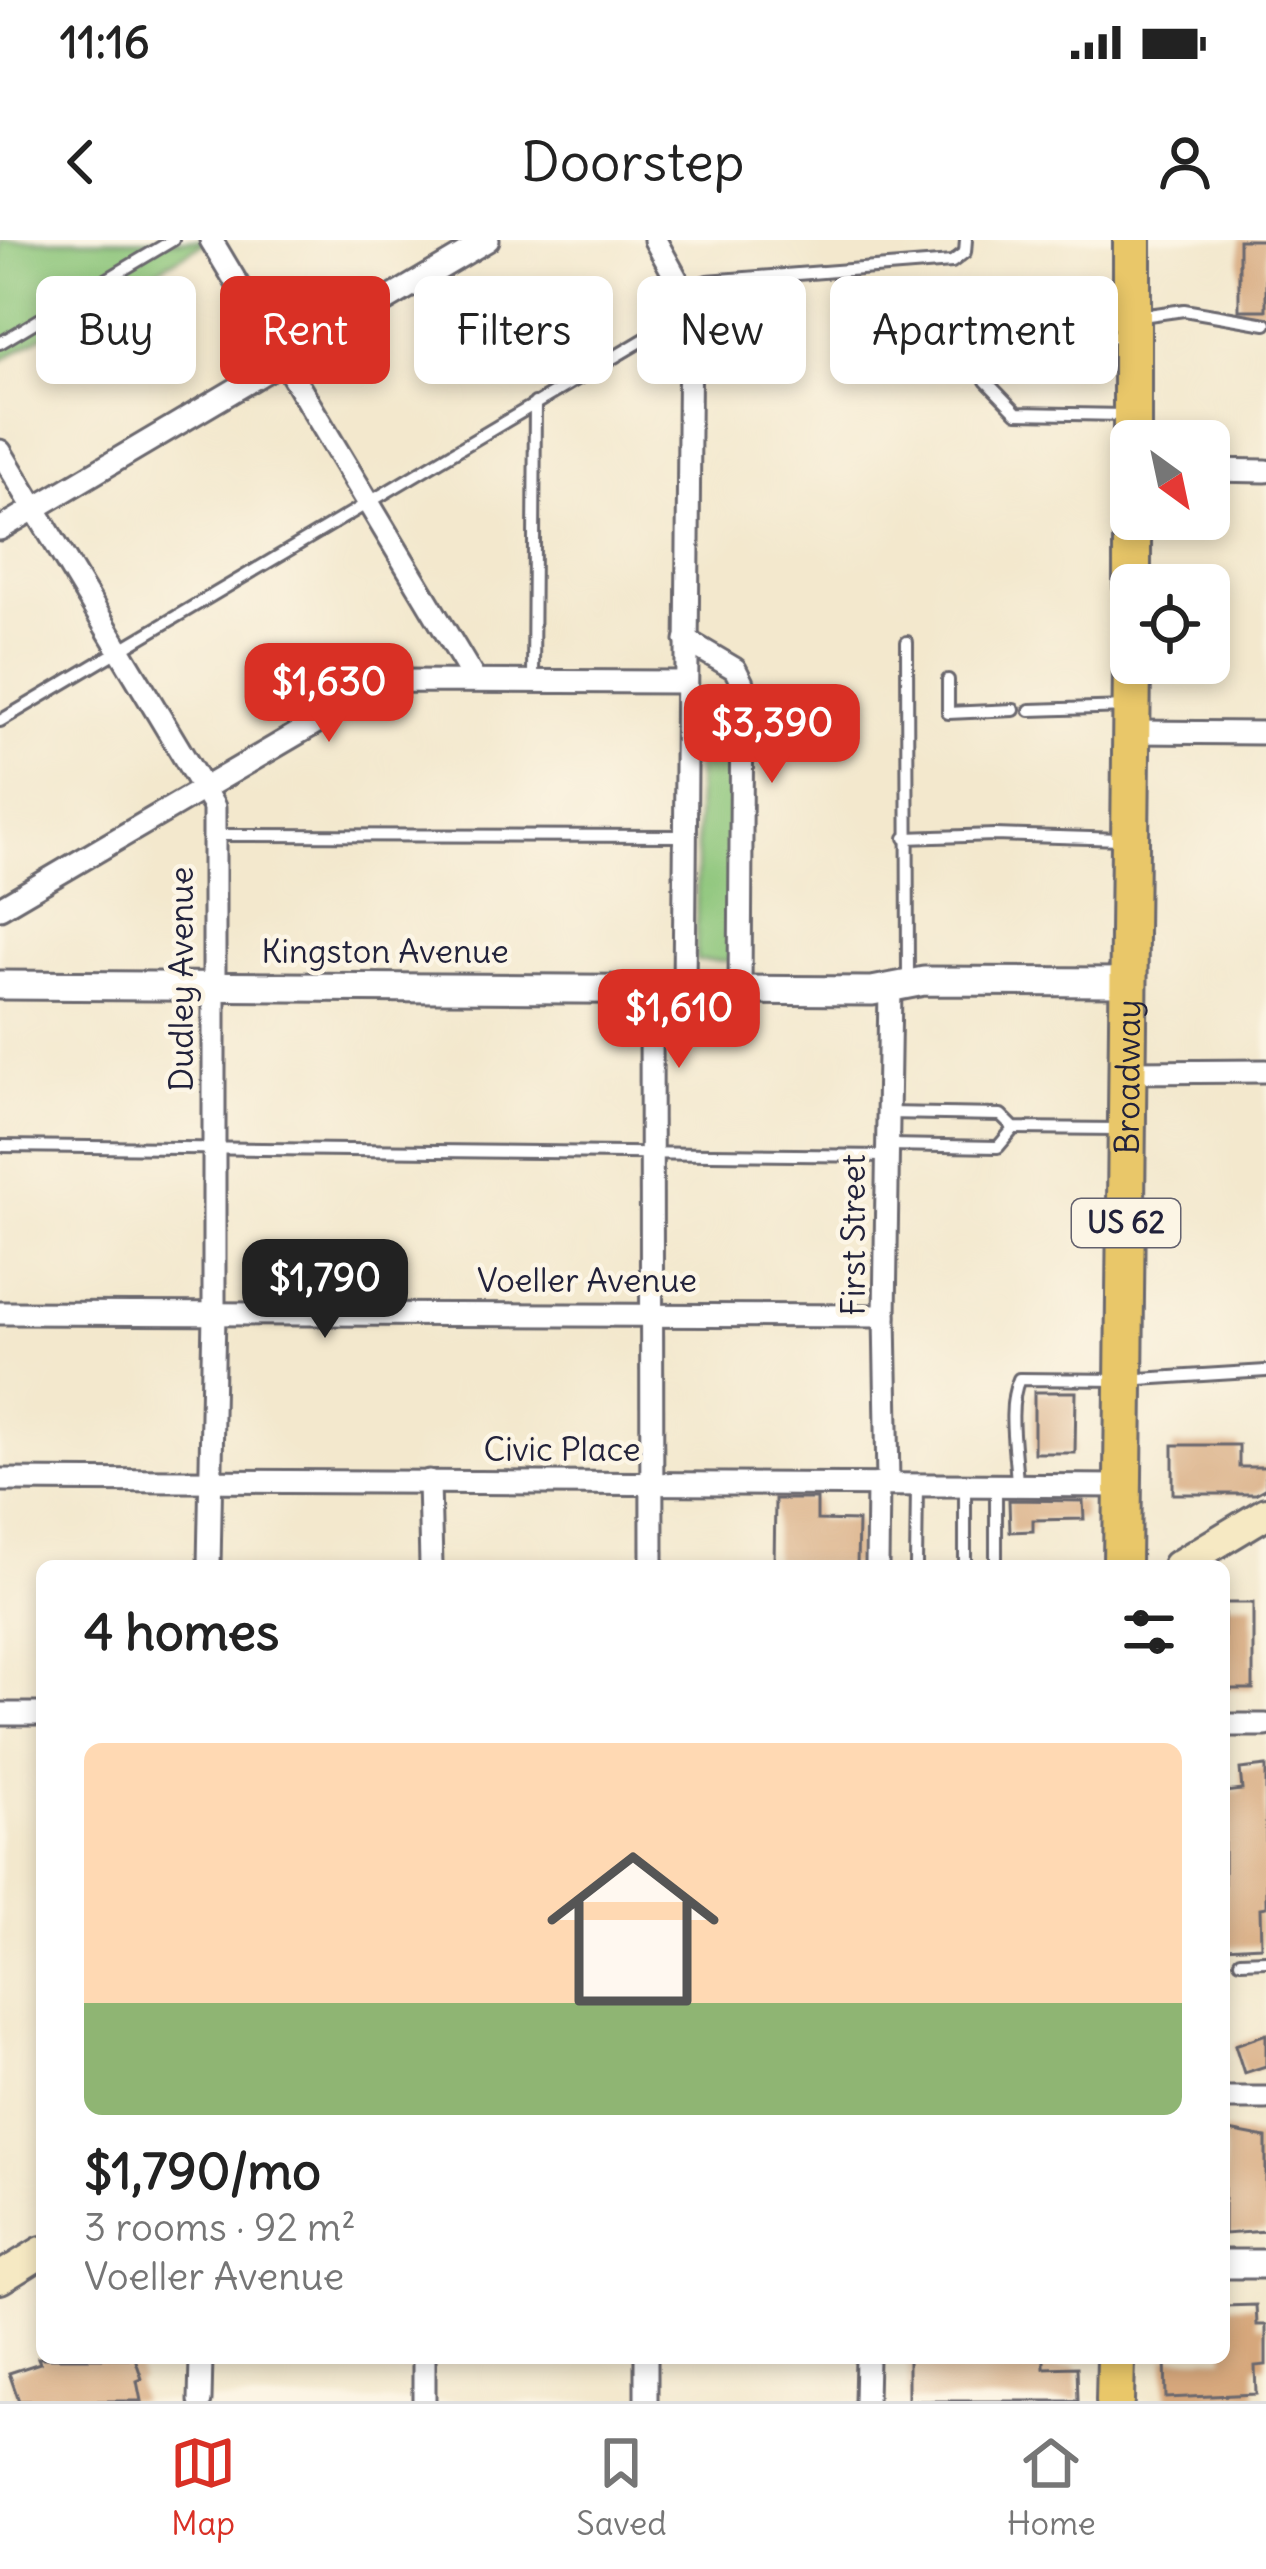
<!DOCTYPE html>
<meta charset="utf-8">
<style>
body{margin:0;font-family:Delius,sans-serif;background:#f6f6f6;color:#222;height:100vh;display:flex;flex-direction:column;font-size:45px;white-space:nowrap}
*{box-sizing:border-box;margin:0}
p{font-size:39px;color:#767676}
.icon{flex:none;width:66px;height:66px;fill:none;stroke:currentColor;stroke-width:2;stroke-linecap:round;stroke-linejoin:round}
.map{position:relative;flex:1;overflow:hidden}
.sheet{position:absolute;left:36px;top:1320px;width:1194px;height:804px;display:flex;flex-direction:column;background:#fff;border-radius:18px;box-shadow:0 6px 18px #0003}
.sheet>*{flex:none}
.top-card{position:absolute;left:36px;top:36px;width:1194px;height:108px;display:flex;gap:24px}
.needle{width:78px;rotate:147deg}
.buttons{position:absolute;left:1110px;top:180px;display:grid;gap:24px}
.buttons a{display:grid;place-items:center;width:120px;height:120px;border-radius:18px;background:#fff;box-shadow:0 6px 18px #0003;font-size:60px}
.price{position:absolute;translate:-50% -102px;padding:0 27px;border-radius:24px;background:#d93025;color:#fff;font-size:39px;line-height:78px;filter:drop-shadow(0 3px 6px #0008)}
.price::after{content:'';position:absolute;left:50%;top:72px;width:36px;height:27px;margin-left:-18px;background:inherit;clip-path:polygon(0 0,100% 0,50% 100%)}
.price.selected{background:#222;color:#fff}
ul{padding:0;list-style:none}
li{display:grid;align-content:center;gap:24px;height:636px;padding:0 48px}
li span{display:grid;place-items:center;height:372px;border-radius:18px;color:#555}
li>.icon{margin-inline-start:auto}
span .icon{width:216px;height:216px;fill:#fffc;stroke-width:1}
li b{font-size:51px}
h2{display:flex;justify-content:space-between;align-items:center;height:144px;padding:0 48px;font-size:51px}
.pill{padding:0 42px;border-radius:18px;background:#fff;box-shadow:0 6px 18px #0003;font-size:42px;line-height:108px}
.pill.selected{background:#d93025;color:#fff}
.status{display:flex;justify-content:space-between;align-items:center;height:84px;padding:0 60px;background:#fff;direction:ltr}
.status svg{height:33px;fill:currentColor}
header{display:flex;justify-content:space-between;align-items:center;height:156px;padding:0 48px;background:#fff;font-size:54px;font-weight:600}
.tabs{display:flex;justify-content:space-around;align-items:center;height:168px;border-top:3px solid #e0e0e0;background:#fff;font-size:33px;color:#767676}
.tabs a{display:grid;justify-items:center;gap:6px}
.tabs .selected{color:#d93025}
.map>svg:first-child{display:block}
.green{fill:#8ac478;stroke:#56735a;stroke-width:3}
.building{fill:#d6a77c}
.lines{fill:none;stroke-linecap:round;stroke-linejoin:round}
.service-casing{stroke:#6b676e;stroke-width:16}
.minor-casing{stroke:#6b676e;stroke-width:27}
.tertiary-casing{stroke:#6b676e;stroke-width:33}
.secondary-casing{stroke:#6b676e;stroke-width:36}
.primary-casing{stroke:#6b676e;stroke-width:42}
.service{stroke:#fff;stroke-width:10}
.minor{stroke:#fff;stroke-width:21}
.tertiary{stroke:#fff;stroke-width:27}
.secondary{stroke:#f6e9c3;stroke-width:30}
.primary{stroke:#e9c769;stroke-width:36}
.labels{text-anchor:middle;stroke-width:9;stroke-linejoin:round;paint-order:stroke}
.shield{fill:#fcf5e5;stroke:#63616e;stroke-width:3}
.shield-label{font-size:30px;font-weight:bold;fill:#22223b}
.street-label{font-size:33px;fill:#22223b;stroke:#fcf5e5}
</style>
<div class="status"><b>11:16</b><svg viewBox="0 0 49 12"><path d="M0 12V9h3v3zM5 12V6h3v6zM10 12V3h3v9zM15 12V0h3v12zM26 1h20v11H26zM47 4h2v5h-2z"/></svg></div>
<header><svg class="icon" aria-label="back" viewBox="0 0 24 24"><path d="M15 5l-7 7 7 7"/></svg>Doorstep<svg class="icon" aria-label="person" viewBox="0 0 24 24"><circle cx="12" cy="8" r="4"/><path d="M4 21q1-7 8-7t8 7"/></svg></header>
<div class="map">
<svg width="1266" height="2161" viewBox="0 0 1266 2161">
<rect width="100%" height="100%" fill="#fcf5e5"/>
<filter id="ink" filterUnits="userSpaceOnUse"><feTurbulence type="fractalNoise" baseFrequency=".00833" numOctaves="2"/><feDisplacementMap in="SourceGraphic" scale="24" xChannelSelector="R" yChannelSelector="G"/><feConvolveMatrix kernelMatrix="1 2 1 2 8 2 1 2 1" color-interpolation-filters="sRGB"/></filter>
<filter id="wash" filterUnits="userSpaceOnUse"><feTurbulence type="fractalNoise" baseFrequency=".004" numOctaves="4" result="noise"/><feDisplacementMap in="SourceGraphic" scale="48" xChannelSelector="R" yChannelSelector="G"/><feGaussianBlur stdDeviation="2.7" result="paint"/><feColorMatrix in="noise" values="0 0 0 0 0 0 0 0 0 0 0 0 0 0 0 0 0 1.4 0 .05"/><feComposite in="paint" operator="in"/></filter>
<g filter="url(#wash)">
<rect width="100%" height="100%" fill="#f3e8cd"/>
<!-- green -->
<g class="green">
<polygon points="0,0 209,0 0,121"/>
<polygon points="702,455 725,458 735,474 731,721 696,721 698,466"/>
</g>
<g id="blocks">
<!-- building -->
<g class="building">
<rect x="1239" y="0" width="27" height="70"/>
<polygon points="1034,1152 1076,1152 1075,1213 1034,1213"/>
<polygon points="1173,1205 1239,1205 1239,1227 1266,1227 1266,1248 1255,1254 1173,1254"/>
<polygon points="775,1259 817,1259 817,1280 858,1281 857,1326 774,1326"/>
<polygon points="1009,1260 1083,1261 1084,1279 1033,1280 1033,1291 1010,1292"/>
<rect x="1224" y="1363" width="29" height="86"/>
<polygon points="1266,1526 1266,1667 1260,1668 1261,1706 1224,1708 1224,1552 1242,1550 1240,1529"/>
<polygon points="1266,1794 1266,1826 1244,1833 1235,1805"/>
<polygon points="1224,1890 1266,1898 1266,1991 1224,1994"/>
<polygon points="1256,2065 1257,2085 1266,2085 1266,2125 1255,2126 1256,2154 1166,2158 1165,2118 1224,2118 1224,2066"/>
<polygon points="38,2118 135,2118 142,2139 137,2141 141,2161 19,2161 9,2133 40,2123"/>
<polygon points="908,2118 1044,2118 1044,2128 1077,2127 1078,2161 908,2161"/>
</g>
</g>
</g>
<g filter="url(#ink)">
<use href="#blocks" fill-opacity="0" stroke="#6b676e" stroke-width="3"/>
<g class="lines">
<!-- service casing -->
<g class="service-casing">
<g id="service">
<polyline points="683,49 707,41 952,22 965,12 966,0"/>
<polyline points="874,72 963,64 996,99 1128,96"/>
<polyline points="1141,76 1184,70 1266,84"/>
<polyline points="996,99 986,141 1017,173 1124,175"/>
<polyline points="0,103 173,0"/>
<polyline points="907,402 908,742"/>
<polyline points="533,440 535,163"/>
<polyline points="948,440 948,473 1014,470"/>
<polyline points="1030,470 1128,467"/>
<polyline points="0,481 665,87 689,82"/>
<polyline points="214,595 684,596"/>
<polyline points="905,598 995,595 1121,599"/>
<polyline points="887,873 1001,875 1014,888 1118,889"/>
<polyline points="888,905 998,907 1014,888"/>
<polyline points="0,906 887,916"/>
<polyline points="965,1245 965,1326"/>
<polyline points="996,1245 996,1326"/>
<path d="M1017 1245C1016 1213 1006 1168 1019 1139L1124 1140 1266 1131"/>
<polyline points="916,1326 917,1245"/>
<polyline points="1240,1721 1266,1720"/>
</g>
</g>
<!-- minor casing -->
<g class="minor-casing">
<g id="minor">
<polyline points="211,0 474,439"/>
<polyline points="655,0 687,58 690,80 684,750"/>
<polyline points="0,211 214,567 214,1073 209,1326"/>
<polyline points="1209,230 1266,231"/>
<polyline points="0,289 488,0"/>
<polyline points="686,400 735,429 742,443 740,751"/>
<polyline points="1131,492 1266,493"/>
<polyline points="0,668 387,441 686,442"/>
<polyline points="651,750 652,1326"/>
<polyline points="1128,832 1266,831"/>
<polyline points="0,1073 885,1076"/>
<polyline points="0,1240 1123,1246"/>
<polyline points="429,1241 431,1326"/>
<polyline points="888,1243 885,1076 890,748"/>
<polyline points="877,1326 878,1244"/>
<polyline points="0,1474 42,1474"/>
<polyline points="1224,1485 1266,1485"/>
<polyline points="1224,1858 1266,1858"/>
<polyline points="200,2161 201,2118"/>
<polyline points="424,2161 424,2118"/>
<polyline points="646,2161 646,2118"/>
<polyline points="866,2161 867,2118"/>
</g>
</g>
<!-- tertiary casing -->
<g class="tertiary-casing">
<g id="tertiary">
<polyline points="0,745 872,751 924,741 1128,742"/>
<polyline points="1224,2024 1266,2024"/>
</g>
</g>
<!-- secondary casing -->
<g class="secondary-casing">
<g id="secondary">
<polyline points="1178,1326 1266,1273"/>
<polyline points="0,2038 42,2012"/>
</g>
</g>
<!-- primary casing -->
<g class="primary-casing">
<g id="primary">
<polyline points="1132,201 1132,0"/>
<polyline points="1132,345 1132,279"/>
<path id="s1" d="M1122 1326 1132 423"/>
<polyline points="1115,2161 1116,2118"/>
</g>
</g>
<!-- service -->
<use href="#service" class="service"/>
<!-- minor -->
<use href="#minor" class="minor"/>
<!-- tertiary -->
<use href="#tertiary" class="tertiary"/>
<!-- secondary -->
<use href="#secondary" class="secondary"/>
<!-- primary -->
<use href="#primary" class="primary"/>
</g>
</g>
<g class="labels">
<!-- shield labels -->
<rect class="shield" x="1072" y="959" width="108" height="48" rx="9"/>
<g class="shield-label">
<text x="1126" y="993">US 62</text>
</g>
<!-- street labels -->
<g class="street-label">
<text x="385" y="723">Kingston Avenue</text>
<text transform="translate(181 739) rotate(-90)" y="12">Dudley Avenue</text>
<text dy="12" stroke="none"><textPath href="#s1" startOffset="489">Broadway</textPath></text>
<text transform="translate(853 995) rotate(-90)" y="12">First Street</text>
<text x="587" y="1052">Voeller Avenue</text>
<text x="562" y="1221">Civic Place</text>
</g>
</g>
</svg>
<div class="buttons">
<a><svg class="needle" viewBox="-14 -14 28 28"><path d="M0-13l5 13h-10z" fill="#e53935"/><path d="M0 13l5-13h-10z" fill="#767676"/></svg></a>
<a><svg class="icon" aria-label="locate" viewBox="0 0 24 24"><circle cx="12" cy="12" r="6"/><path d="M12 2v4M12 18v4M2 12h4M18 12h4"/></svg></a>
</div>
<b class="price" style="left:329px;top:505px">$1,630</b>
<b class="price" style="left:772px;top:546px">$3,390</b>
<b class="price" style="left:679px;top:831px">$1,610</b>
<b class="price selected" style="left:325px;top:1101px">$1,790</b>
<div class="top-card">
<a class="pill">Buy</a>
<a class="pill selected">Rent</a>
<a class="pill">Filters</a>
<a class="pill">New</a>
<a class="pill">Apartment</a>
</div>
<section class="sheet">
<h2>4 homes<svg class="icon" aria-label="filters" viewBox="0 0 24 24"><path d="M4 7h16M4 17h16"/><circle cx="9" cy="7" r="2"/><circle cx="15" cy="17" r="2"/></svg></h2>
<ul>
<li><span style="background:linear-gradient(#ffd9b3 70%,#8fb573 0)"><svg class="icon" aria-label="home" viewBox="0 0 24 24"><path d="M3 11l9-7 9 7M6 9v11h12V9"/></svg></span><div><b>$1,790/mo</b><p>3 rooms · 92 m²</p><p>Voeller Avenue</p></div></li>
</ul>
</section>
</div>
<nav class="tabs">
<a class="selected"><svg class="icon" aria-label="map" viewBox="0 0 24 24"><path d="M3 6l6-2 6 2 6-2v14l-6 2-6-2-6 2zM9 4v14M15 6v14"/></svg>Map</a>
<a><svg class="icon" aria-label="saved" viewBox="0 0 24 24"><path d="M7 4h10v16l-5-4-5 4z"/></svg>Saved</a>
<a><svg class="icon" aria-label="home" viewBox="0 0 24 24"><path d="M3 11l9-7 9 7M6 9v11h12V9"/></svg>Home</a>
</nav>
